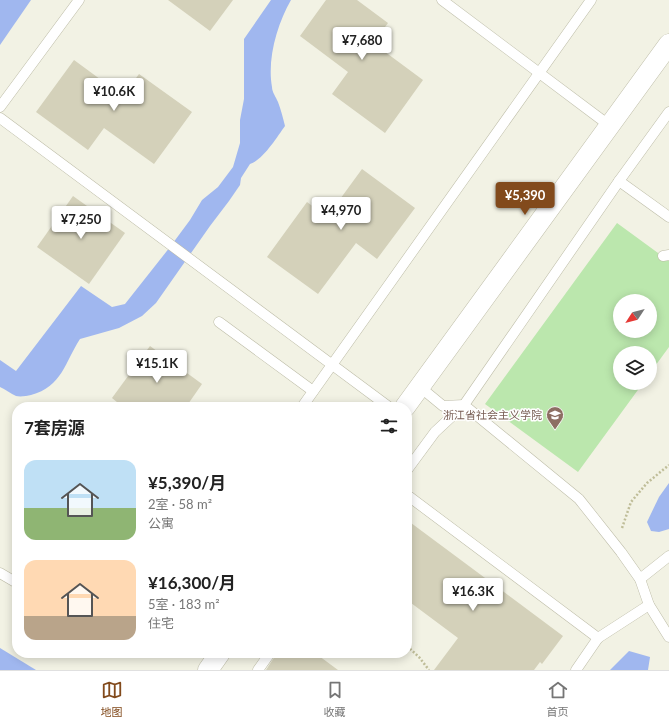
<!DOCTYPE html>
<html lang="zh">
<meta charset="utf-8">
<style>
body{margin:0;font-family:Lato,"Noto Sans SC",sans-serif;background:#f2f2f2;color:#222;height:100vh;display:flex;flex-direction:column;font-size:15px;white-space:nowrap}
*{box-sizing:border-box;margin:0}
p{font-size:13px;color:#767676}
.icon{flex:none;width:22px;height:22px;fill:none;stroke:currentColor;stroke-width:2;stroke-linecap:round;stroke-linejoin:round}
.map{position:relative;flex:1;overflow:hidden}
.drawer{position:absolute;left:12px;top:402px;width:400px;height:256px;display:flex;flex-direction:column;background:#fff;border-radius:16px;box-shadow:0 2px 10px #0003}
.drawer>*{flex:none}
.needle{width:26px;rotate:234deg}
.controls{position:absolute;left:613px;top:294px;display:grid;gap:8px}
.controls a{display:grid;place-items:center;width:44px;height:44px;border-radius:50%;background:#fff;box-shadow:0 2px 10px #0003;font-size:20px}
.price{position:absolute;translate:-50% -34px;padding:0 9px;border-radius:4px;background:#fff;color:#222;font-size:13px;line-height:26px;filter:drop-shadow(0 1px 2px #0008)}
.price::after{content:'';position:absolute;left:50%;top:24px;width:12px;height:9px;margin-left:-6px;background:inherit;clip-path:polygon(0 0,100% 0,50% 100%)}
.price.active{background:#824a1c;color:#fff}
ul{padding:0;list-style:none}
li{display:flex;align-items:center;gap:12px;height:100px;padding:0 12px}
li span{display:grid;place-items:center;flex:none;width:112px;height:80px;border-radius:12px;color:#555}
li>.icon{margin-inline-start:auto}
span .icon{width:48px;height:48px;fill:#fffc;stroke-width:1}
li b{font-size:17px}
h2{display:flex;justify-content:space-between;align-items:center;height:48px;padding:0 12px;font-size:17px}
.tabs{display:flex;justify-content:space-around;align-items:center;height:56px;border-top:1px solid #e0e0e0;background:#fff;font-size:11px;color:#767676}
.tabs a{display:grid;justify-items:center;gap:2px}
.tabs .active{color:#824a1c}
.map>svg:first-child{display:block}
.green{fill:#bbe7ad;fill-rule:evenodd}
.water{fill:#a0b7ef}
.building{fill:#d4d1ba}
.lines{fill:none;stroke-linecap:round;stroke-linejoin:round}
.service-casing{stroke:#bdbca7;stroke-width:11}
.minor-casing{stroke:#bdbca7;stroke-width:21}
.path{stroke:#bfbd98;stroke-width:2.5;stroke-dasharray:2 2;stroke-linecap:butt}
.service{stroke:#fff;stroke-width:10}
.minor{stroke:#fff;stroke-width:20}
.labels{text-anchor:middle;stroke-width:3;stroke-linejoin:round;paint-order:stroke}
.education-label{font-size:11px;fill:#785e54;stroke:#fff;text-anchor:end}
</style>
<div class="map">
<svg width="669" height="670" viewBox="0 0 669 670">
<rect width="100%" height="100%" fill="#f2f2e4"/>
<!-- green -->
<path class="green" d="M617 223 669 261V347L650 373V353H620V383H643L578 472 485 404ZM620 301H650V331H620Z"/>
<!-- water -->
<g class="water">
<polygon points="0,0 31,0 0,45"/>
<path d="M271 0H291C277 24 267 60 272 87 272 92 276 97 278 102 281 110 283 118 285 126 277 137 263 160 250 164L241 178 240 185 229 201 210 226 156 303 142 316 119 328 80 339C65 362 62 387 31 395 27 396 20 397 16 396 11 394 5 389 0 387V360L16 371 81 286 112 307 125 304 170 247 190 220 202 200 218 187 233 167 240 143V120L244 99V39Z"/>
<polygon points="669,483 669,529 659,532 651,531 647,522 659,497"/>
<polygon points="0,648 36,670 0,670"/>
<polygon points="629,651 650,657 648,670 610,670"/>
</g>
<!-- building -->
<g class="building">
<polygon points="168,0 233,0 210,31"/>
<polygon points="326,0 357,0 388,23 373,43 423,80 385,133 332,94 348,72 300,36"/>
<polygon points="74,60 123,96 139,74 192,112 154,164 104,128 88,150 36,112"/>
<polygon points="362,169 415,208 377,259 356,243 318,294 267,257 307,202 327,217"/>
<polygon points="73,196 125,233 89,284 37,247"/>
<polygon points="150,346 202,384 186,407 123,407 112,398"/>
<polygon points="407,520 563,636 542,664 540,662 534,670 434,670 458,638 407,600"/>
<polygon points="277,653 315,653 338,670 266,670"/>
</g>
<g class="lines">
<!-- service casing -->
<g class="service-casing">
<g id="service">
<polyline points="442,0 610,126"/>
<polyline points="0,107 79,0"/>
<polyline points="669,112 619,181 464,405 579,499 621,552 640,579 649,605 669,637"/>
<polyline points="0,118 389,407"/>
<polyline points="619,181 669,217"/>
<polyline points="663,256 669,255"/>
<polyline points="219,322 313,391"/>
<polyline points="302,407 591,0"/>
<polyline points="407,470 435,432 464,405 443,406 420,387"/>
<polyline points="407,495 598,638 649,605"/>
<polyline points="0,573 17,583"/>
<polyline points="640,579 669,556"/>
<polyline points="258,670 270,653"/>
<polyline points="576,670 598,638"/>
</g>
</g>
<!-- minor casing -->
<g class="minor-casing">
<g id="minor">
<polyline points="405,407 669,44"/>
<polyline points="208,670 220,653"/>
</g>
</g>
<!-- path -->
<g class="path">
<polyline points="622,528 631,502 647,483 669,465"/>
<polyline points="407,646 419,657 429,670"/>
</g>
<!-- service -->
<use href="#service" class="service"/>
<!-- minor -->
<use href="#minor" class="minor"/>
</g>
<!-- icons -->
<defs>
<g id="school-pin" transform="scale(0.9)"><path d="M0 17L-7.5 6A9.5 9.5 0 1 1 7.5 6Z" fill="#8d6e63" stroke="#fff"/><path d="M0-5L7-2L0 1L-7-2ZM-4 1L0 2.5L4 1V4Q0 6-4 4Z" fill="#fff"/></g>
</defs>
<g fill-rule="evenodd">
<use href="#school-pin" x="555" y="415"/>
</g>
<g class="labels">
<!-- education labels -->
<g class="education-label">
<text x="542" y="419">浙江省社会主义学院</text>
</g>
</g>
</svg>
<div class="controls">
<a><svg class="needle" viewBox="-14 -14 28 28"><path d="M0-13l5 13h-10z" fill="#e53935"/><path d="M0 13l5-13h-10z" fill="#767676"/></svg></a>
<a><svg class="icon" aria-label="layers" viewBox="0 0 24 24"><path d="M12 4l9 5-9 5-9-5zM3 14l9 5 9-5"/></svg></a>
</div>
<b class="price" style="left:362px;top:61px">¥7,680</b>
<b class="price" style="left:114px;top:112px">¥10.6K</b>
<b class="price active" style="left:525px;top:216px">¥5,390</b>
<b class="price" style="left:341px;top:231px">¥4,970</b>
<b class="price" style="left:81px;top:240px">¥7,250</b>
<b class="price" style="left:157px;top:384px">¥15.1K</b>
<b class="price" style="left:473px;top:612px">¥16.3K</b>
<section class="drawer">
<h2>7套房源<svg class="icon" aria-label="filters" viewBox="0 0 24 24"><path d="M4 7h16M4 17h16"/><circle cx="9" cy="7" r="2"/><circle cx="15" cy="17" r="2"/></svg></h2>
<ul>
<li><span style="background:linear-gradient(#bfe0f5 60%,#8fb573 0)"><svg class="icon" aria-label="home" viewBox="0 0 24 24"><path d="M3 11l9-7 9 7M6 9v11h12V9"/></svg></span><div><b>¥5,390/月</b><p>2室 · 58 m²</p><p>公寓</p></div></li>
<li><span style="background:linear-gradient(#ffd9b3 70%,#b9a48a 0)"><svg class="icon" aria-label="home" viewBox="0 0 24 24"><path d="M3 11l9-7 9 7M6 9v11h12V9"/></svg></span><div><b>¥16,300/月</b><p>5室 · 183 m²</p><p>住宅</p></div></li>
</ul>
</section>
</div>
<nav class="tabs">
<a class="active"><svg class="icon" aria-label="map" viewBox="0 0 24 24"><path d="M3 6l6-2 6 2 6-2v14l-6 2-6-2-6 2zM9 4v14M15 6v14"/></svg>地图</a>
<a><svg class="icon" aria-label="saved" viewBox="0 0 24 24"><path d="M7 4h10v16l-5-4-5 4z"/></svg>收藏</a>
<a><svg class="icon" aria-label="home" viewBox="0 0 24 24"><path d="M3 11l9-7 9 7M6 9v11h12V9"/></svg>首页</a>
</nav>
